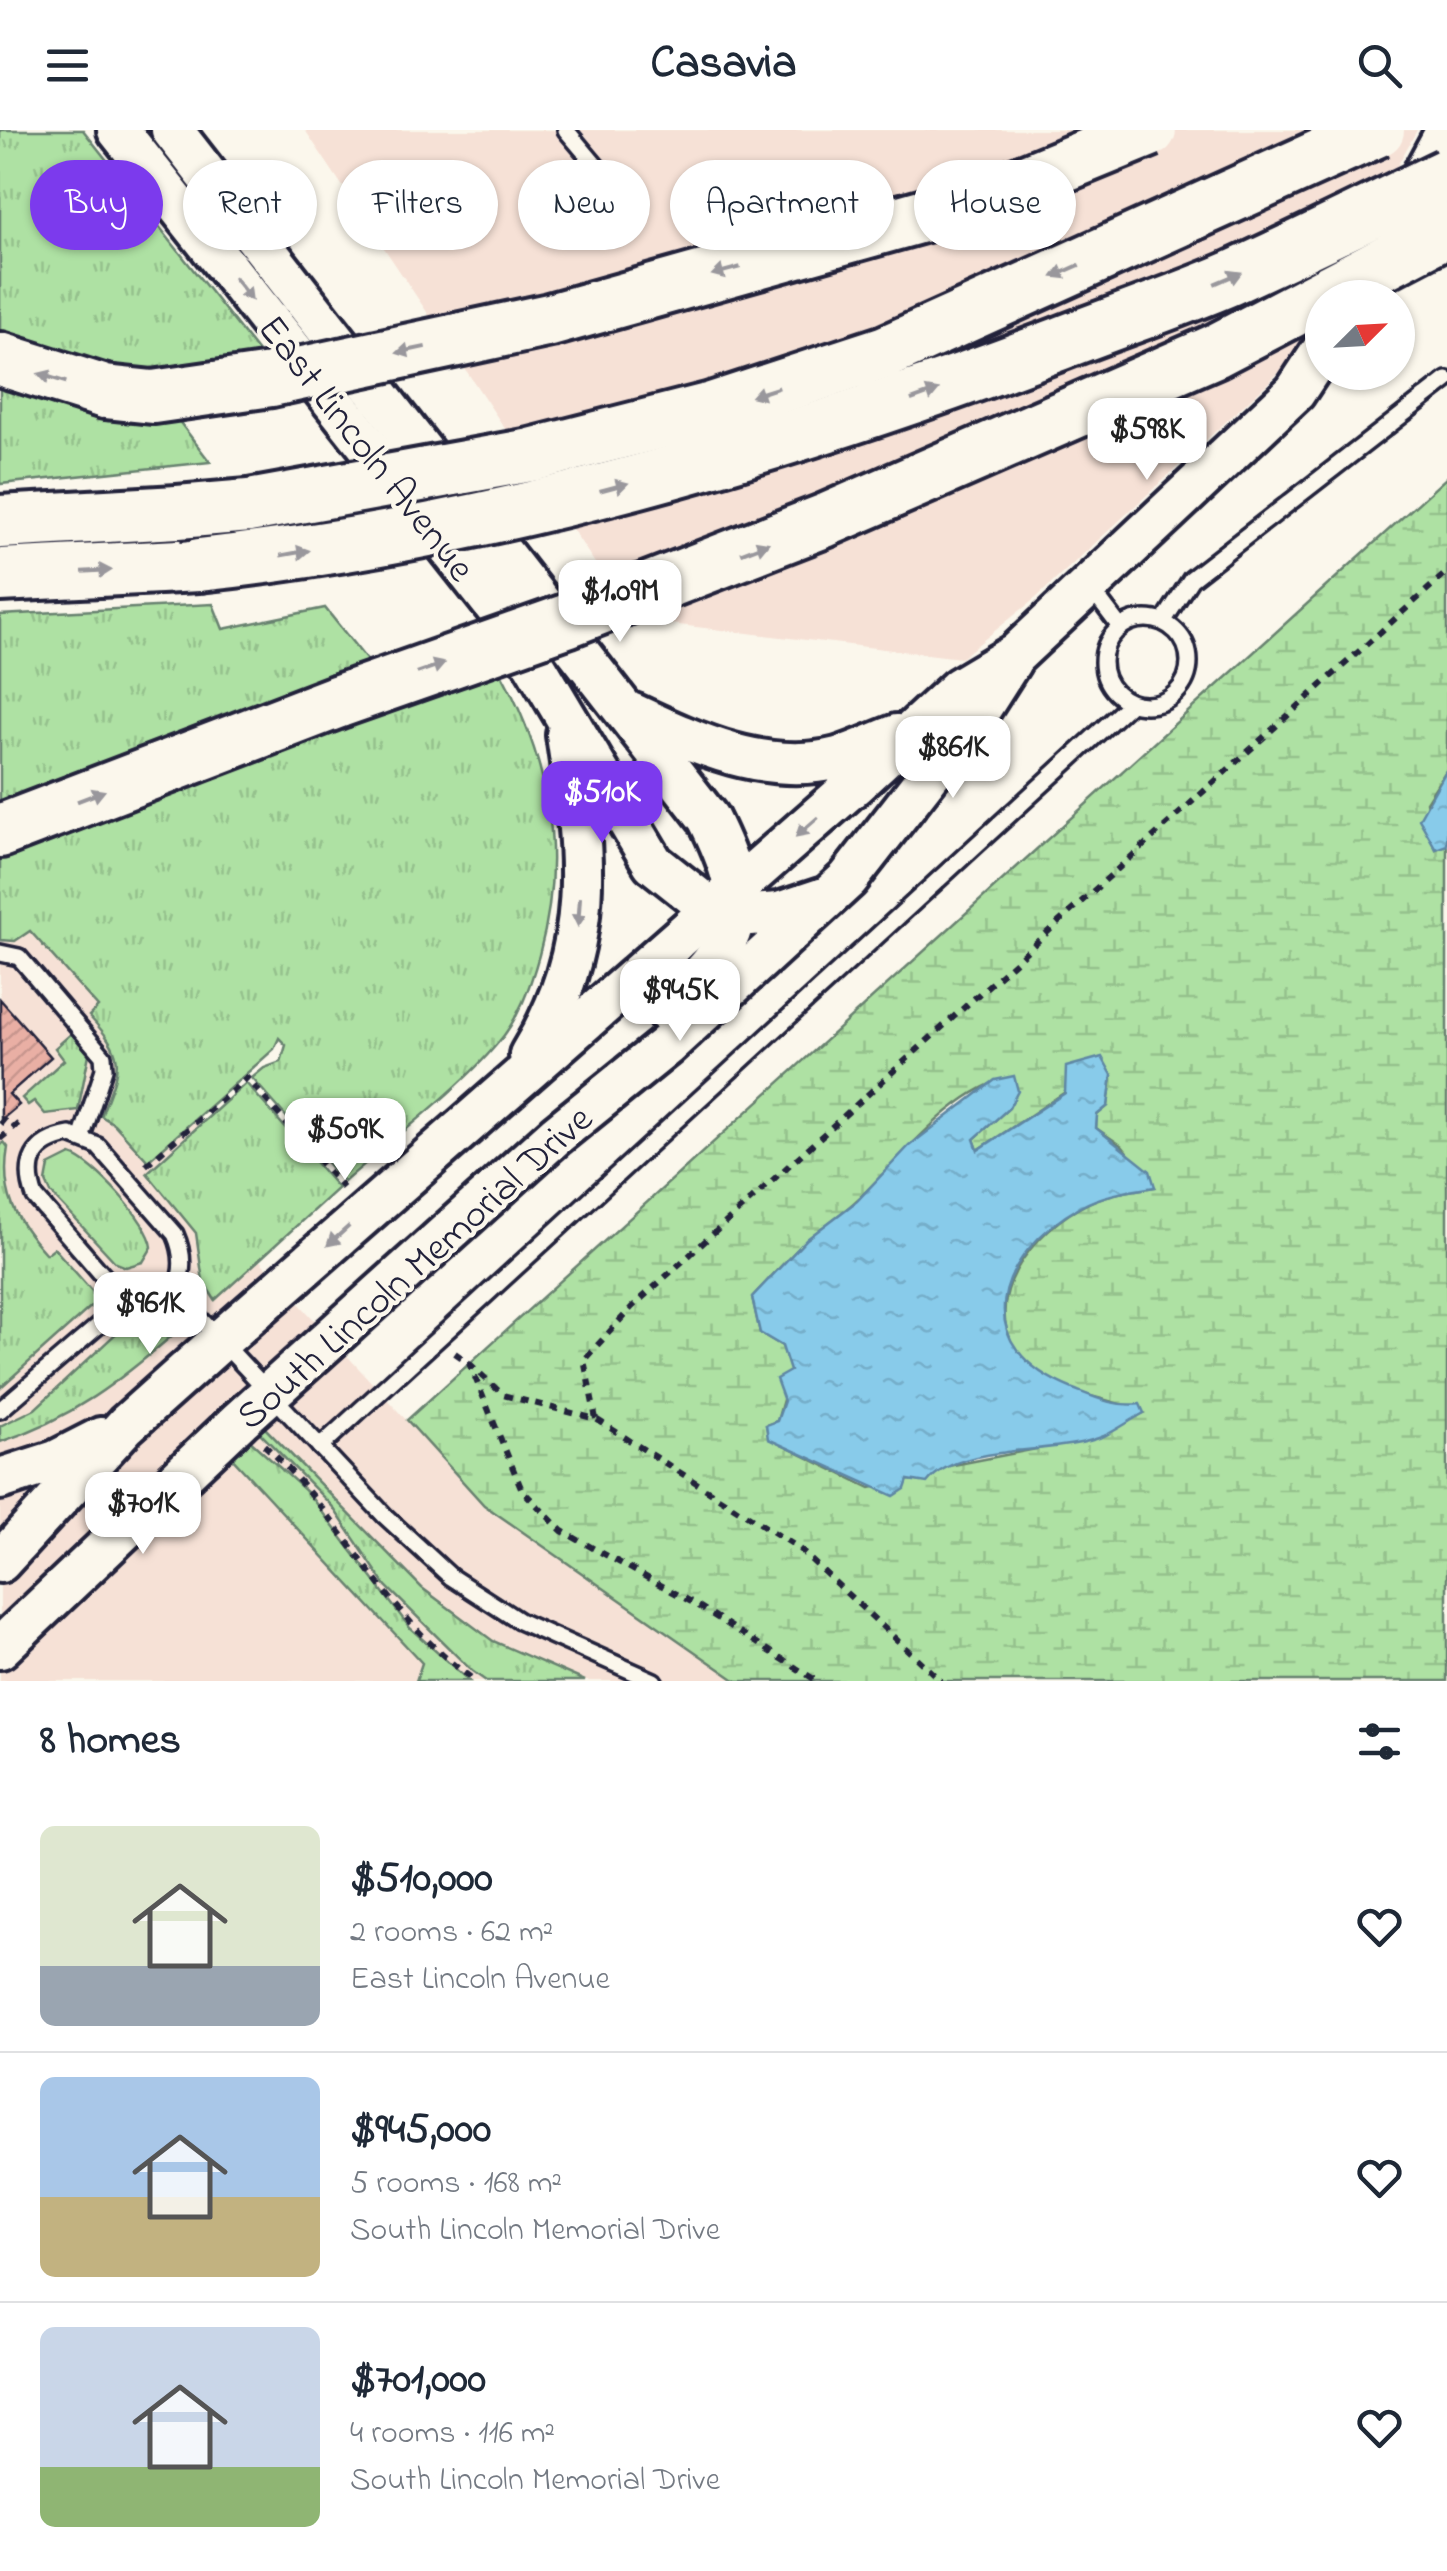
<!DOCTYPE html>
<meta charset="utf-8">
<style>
body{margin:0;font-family:"Indie Flower",sans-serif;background:#f2f2f3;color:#1f2937;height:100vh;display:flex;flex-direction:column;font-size:38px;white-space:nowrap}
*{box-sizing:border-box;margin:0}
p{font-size:32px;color:#747a83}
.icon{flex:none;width:55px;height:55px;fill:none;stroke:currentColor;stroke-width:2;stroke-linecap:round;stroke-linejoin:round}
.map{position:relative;height:1551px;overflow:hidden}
.sheet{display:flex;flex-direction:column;background:#fff;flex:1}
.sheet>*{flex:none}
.top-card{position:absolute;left:30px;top:30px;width:1388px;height:90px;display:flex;gap:20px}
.needle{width:65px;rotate:66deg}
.buttons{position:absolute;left:1305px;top:150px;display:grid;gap:20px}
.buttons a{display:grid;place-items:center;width:110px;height:110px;border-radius:50%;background:#fff;box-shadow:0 2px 8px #0004;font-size:50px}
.price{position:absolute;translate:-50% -85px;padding:0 22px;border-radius:20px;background:#fff;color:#222;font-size:32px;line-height:65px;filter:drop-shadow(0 2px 5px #0008)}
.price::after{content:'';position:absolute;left:50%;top:60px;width:30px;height:22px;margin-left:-15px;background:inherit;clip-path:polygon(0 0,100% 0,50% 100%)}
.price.current{background:#7c3aed;color:#fff}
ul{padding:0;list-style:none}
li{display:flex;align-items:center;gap:30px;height:250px;padding:0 40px}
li+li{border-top:2px solid #e0e1e3}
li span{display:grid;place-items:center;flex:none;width:280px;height:200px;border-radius:15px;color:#555}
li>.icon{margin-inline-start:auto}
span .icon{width:120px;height:120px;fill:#fffc;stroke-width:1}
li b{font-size:42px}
h2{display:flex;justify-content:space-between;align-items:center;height:120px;padding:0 40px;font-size:42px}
.tag{padding:0 35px;border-radius:45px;background:#fff;box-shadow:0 2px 8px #0004;font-size:35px;line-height:90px}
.tag.current{background:#7c3aed;color:#fff}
header{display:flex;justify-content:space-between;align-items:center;height:130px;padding:0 40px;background:#fff;font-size:45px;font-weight:800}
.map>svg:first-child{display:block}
.built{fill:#f6e1d6}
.grass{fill:url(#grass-tufts);stroke:#68826f;stroke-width:2.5}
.wetland{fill:url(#wetland-marsh);stroke:#68826f;stroke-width:2.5;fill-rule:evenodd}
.water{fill:url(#water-ripples);stroke:#5f87a4;stroke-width:2.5}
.building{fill:url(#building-hatch);stroke:#22223b;stroke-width:2.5}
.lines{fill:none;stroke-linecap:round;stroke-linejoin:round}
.lane-casing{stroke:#22223b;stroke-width:22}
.secondary-casing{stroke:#22223b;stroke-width:48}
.highway-casing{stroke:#22223b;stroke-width:60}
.path{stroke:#22223b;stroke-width:6;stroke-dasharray:8 8;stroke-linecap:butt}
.lane{stroke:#fbf7ec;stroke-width:15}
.secondary{stroke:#fbf7ec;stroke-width:40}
.highway{stroke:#fbf7ec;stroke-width:52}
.highway-bridge-casing{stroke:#22223b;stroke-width:60;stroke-linecap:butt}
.highway-bridge{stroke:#fbf7ec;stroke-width:52}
.oneway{fill:#99979c}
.labels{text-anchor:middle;stroke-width:9;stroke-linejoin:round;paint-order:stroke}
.street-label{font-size:40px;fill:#22223b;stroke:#fbf7ec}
</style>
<header><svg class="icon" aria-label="menu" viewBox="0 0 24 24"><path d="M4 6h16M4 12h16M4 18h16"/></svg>Casavia<svg class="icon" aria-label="search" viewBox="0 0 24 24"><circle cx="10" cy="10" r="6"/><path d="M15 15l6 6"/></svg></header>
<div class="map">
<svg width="1447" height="1551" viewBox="0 0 1447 1551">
<defs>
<pattern id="grass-tufts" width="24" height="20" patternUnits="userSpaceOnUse" patternTransform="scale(2.5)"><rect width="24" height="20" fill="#aee1a3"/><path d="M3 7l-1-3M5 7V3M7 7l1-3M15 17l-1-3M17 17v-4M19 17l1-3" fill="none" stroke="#95c18d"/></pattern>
<pattern id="wetland-marsh" width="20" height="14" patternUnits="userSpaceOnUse" patternTransform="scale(2.5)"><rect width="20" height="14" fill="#aee1a3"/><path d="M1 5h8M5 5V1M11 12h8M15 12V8" fill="none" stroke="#95c18d"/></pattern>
<pattern id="water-ripples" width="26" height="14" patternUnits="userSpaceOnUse" patternTransform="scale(2.5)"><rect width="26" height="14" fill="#88cbea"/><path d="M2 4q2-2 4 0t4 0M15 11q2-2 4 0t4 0" fill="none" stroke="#75aeca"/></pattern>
<pattern id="building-hatch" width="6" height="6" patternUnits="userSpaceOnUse" patternTransform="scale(2.5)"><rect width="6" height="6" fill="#e9afa4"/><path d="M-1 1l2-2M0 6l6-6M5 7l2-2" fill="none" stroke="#c8968e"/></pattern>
</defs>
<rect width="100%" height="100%" fill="#fbf7ec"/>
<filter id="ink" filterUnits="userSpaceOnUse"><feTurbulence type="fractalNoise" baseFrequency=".01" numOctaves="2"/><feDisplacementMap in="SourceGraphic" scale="20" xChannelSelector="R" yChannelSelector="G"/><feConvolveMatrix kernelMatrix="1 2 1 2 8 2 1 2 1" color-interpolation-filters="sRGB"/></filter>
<g filter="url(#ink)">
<!-- built -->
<g class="built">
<polygon points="305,0 1417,0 1288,234 1036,468 961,528 653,492 605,448"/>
<polygon points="180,753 99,878 259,1063 252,1122 484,1375 737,1551 0,1551 0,792"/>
</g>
<!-- grass -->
<g class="grass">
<polygon points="0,0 83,0 270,237 133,249 0,205"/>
<polygon points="0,252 175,286 210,332 0,354"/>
<polygon points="213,474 223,499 325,478 373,538 0,676 0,485"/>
<path d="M499 539C549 630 567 723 539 825 530 857 519 889 497 914 459 960 390 1011 344 1052L252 948 264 938 281 932 286 915 279 908 274 919 148 1031 114 994 101 986C120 935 128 928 89 886L98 877 30 801 15 811 0 810V721Z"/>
<polygon points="73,902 89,924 78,980 45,984 34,971 28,975 22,968 64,930 55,918"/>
<polygon points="246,953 338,1058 215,1170 203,1151 196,1103 147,1043"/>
<path d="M4 1012 8 1017C0 1064 16 1091 46 1124L54 1118 92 1161 95 1173 0 1258V1016Z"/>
<path d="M71 1025C93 1031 150 1093 152 1117L143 1132 126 1137 116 1133 51 1063 46 1052 49 1036Z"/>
<path d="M144 1188 166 1193 175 1203C120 1251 71 1289 0 1312V1296L35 1279 125 1195Z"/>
<polygon points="263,1296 422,1458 493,1511 585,1551 486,1551 472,1541 386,1456 332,1376 258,1301"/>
<polygon points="248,1309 307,1362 410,1498 469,1551 416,1551 422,1533 230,1326"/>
</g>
<!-- wetland -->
<path class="wetland" d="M1447 347V639L1426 672 1436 719 1447 715V1551H737L484 1375 407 1290ZM1112 945 1108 976 1097 985 1096 998 1122 1016 1155 1057C1130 1061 1103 1064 1081 1077 1021 1110 969 1188 1036 1242 1066 1266 1111 1267 1144 1283L1073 1312 938 1338 927 1352 908 1350 870 1358 769 1309 766 1295 777 1291 791 1241 782 1216 760 1203 752 1167C770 1148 787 1129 806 1111 822 1096 843 1084 859 1068 899 1030 957 956 1013 947L1009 978 974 1009 978 1020 1065 962Z"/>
<!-- water -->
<g class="water">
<polygon points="1447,639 1447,715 1436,719 1419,689"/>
<path d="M1102 927 1112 945 1108 976 1097 985 1096 998 1150 1041 1155 1057C1130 1061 1103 1064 1080 1077 995 1125 966 1217 1073 1259 1096 1268 1115 1277 1140 1274L1144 1283C1131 1290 1117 1300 1104 1306 1058 1326 959 1312 927 1353L908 1350 905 1359 894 1366 768 1309 766 1295 777 1291 784 1271 776 1249 790 1241 782 1216 760 1203 752 1167 807 1109 857 1071 909 1016 995 950 1014 946 1018 961 1009 978 974 1009 978 1020 1065 963 1066 937Z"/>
</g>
<!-- building -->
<polygon class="building" points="0,869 51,927 9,964 19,975 1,990"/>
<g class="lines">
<!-- lane casing -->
<g class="lane-casing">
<g id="lane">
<polyline points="566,0 634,81"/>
<polyline points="1089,456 1120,497"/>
<circle cx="1146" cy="532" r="43"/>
<polyline points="1163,492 1191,449 1447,250"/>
<polyline points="0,823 19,827 103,926 104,939 82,1006"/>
<path d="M70 1005 98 1016 175 1104C193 1144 174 1184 126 1172L35 1067C23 1034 33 1011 70 1005Z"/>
<polyline points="175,1162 385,1386 451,1447 519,1491 654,1551"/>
<polyline points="0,1280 126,1172"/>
<polyline points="320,1317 1131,573"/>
</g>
</g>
<!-- secondary casing -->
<g class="secondary-casing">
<g id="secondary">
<polyline points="118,0 514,500 653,733 701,771 736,786 779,783 821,769"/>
<path d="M172 0 708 688C755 782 742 811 665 880"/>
<polyline points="1411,67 1447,0"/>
<path d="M633 584C697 614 766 646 838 628 858 622 878 612 897 605"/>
<path d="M530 925C597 816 585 724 567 605"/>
<polyline points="0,1349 56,1331 101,1308"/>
<polyline points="0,1432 126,1295 221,1210 854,655 959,558 1016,524 1295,262 1322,221"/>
<polyline points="0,1518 240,1290 556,1005 666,916 848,749 981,578 1011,531"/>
</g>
</g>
<!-- highway casing -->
<g class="highway-casing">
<g id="highway">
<polyline points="0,229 105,262"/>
<polyline points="0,392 178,382"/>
<polyline points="0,445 199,435"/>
<polyline points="0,701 339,571"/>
</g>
</g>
<!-- path -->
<g class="path">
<polyline points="0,994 9,983"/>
<polyline points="0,1009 19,993"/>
<polyline points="146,1035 247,948 343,1058"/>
<polyline points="455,1223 469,1233 522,1360 562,1401 697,1475 817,1551"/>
<polyline points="469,1233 503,1265 596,1289 797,1417 941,1551"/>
<polyline points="596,1289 584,1230 632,1177 1447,442"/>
<path d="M264 1315C343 1386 388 1492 476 1551"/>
</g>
<!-- lane -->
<use href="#lane" class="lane"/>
<!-- secondary -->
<use href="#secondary" class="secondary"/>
<!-- highway -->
<use href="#highway" class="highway"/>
<!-- highway-bridge casing -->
<g class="highway-bridge-casing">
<g id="highway-bridge">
<polyline points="105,262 153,267 271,250 550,190 979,70 1150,0"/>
<polyline points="178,382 249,376 531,325 712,279 886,222 1378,0"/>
<path d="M199 435C494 403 782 319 1059 214 1115 192 1173 173 1229 149 1302 116 1374 80 1447 45"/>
<polyline points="339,571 566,491 824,391 1215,221 1447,100"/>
</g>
</g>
<!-- highway-bridge -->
<use href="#highway-bridge" class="highway-bridge"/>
</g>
<!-- one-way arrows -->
<defs><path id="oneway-solid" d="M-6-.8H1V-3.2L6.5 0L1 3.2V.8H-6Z" transform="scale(2.5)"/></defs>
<g class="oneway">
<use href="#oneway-solid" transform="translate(726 141) rotate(165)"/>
<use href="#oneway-solid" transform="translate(1066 141) rotate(156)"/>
<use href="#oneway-solid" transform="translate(1228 148) rotate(-23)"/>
<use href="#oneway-solid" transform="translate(243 159) rotate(52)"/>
<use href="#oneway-solid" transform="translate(411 220) rotate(168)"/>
<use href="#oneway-solid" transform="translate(52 248) rotate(-163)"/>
<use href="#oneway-solid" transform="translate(765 262) rotate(162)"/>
<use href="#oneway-solid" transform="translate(925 265) rotate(-20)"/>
<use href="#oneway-solid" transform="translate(614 357) rotate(-15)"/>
<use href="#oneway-solid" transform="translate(755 418) rotate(-21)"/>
<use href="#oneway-solid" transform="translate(295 423) rotate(-10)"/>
<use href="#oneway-solid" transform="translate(97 441) rotate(-3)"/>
<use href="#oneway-solid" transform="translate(431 538) rotate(-19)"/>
<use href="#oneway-solid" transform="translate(91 666) rotate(-21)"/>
<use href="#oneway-solid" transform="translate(807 697) rotate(139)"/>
<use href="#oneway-solid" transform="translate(579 782) rotate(94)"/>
<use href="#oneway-solid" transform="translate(338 1106) rotate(138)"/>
</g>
</g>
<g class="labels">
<!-- street labels -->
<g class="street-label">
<text transform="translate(368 317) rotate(52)" y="14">East Lincoln Avenue</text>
<text transform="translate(413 1136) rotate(-42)" y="14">South Lincoln Memorial Drive</text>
</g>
</g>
</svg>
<div class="buttons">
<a><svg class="needle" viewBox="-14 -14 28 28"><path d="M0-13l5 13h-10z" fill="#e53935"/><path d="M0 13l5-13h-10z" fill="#747a83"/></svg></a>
</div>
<b class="price" style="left:1147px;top:353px">$598K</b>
<b class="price" style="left:620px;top:515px">$1.09M</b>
<b class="price" style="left:953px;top:671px">$861K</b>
<b class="price current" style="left:602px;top:716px">$510K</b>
<b class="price" style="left:680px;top:914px">$945K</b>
<b class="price" style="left:345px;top:1053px">$509K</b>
<b class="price" style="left:150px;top:1227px">$961K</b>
<b class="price" style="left:143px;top:1427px">$701K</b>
<div class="top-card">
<a class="tag current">Buy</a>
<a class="tag">Rent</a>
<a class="tag">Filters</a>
<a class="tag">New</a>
<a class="tag">Apartment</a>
<a class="tag">House</a>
</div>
</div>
<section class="sheet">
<h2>8 homes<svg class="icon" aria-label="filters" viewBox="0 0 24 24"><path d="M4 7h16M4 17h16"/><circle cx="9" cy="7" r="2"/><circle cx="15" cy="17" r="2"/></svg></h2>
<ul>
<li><span style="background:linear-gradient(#dfe7d0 70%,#9aa5b1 0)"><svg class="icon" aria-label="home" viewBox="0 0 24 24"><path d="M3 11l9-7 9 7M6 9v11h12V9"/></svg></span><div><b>$510,000</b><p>2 rooms · 62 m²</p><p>East Lincoln Avenue</p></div><svg class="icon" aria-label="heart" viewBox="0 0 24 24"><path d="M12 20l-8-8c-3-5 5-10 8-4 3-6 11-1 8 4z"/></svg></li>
<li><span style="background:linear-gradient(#a9c7e8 60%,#c2b280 0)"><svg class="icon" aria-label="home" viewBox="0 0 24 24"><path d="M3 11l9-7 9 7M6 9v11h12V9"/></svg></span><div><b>$945,000</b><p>5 rooms · 168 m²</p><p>South Lincoln Memorial Drive</p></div><svg class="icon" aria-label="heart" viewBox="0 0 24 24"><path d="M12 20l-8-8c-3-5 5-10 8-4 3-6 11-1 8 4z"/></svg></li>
<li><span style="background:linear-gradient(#c9d6e8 70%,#8fb573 0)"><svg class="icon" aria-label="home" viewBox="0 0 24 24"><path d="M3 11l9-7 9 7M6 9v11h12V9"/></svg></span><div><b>$701,000</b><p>4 rooms · 116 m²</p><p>South Lincoln Memorial Drive</p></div><svg class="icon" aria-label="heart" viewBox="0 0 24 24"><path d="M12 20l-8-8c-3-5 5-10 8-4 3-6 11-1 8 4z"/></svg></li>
</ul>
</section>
